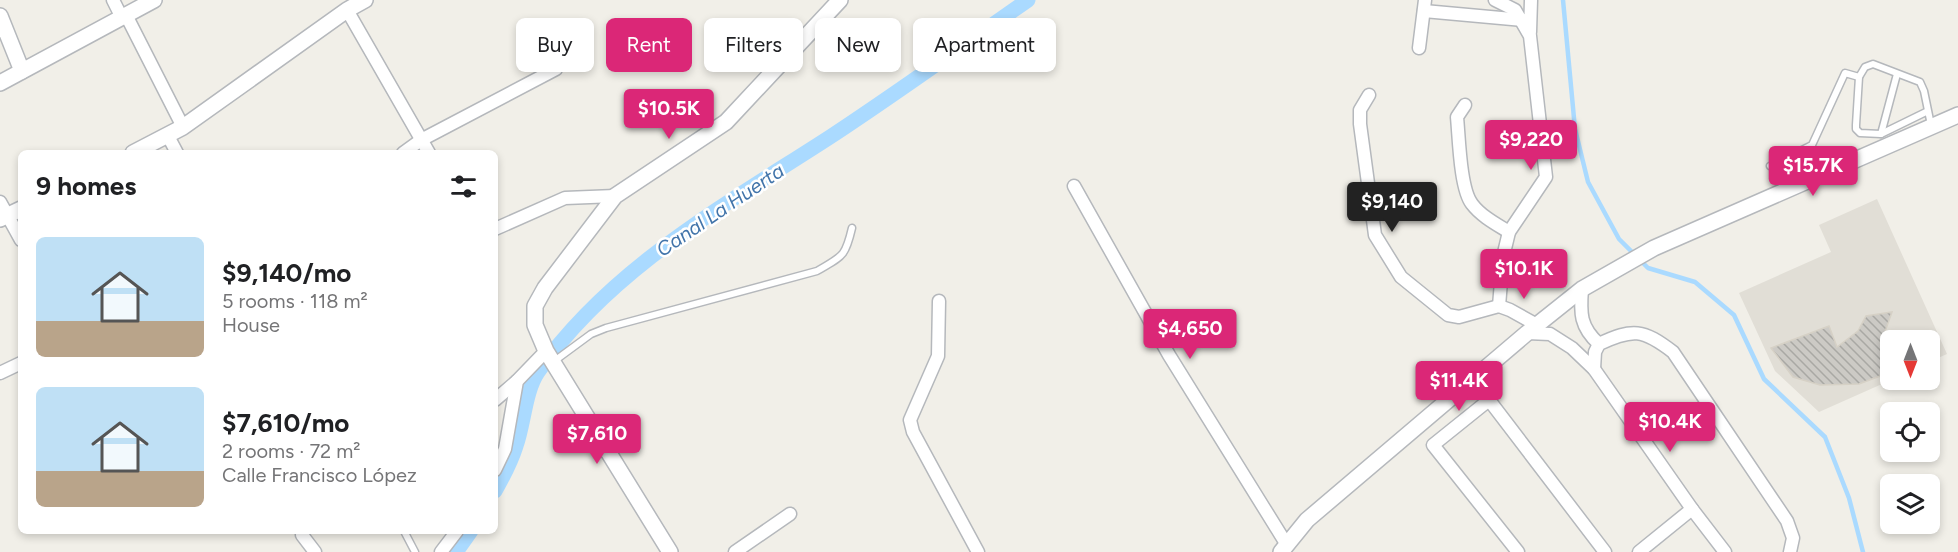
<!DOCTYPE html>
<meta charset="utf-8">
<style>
body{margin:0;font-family:Figtree,sans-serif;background:#f6f6f6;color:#202124;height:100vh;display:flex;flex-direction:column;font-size:22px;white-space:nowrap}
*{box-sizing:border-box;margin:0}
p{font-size:20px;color:#757577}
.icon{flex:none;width:33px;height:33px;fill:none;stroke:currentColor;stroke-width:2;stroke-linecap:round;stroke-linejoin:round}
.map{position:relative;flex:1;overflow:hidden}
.details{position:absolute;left:18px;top:150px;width:480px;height:384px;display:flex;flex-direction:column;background:#fff;border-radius:9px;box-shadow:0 3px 9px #0003}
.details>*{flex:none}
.hud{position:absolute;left:516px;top:18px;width:570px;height:54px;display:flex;gap:12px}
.needle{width:39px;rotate:180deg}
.controls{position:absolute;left:1880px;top:330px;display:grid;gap:12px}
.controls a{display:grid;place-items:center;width:60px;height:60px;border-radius:9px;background:#fff;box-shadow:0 3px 9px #0003;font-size:30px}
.price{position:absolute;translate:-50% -51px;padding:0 14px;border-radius:6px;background:#db2777;color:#fff;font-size:20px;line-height:39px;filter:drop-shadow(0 2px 3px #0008)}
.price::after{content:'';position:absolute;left:50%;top:36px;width:18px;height:14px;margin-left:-9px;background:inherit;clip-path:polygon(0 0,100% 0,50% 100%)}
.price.selected{background:#222;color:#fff}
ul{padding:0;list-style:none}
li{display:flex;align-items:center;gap:18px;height:150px;padding:0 18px}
li span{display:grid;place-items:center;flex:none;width:168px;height:120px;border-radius:9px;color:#555}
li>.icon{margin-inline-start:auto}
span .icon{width:72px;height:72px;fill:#fffc;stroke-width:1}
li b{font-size:26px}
h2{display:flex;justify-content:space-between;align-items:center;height:72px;padding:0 18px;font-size:26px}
.pill{padding:0 21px;border-radius:9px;background:#fff;box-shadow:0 3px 9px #0003;font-size:21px;line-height:54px}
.pill.selected{background:#db2777;color:#fff}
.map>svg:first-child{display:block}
.education{fill:#e1ded6}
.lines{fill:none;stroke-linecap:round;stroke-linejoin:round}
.stream{stroke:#aadaff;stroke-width:4.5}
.canal{stroke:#aadaff;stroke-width:15}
.building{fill:url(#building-back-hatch);stroke:#d6d1c6;stroke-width:1.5}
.service-casing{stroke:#b5b8bc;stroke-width:9}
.minor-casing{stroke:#b5b8bc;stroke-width:15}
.tertiary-casing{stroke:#b5b8bc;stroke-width:18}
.service{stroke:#fff;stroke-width:6}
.minor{stroke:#fff;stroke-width:12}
.tertiary{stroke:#fff;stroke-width:15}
.labels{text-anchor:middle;stroke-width:5;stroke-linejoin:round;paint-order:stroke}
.water-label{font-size:20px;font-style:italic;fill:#4174aa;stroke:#fff}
</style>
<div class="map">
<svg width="1958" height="552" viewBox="0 0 1958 552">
<defs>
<pattern id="building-back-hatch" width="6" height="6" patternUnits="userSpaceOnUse" patternTransform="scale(1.5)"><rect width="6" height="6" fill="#cccac5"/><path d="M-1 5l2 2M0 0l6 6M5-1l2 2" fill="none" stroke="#a9a8a4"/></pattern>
</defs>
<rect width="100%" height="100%" fill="#f1efe8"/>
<!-- education -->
<polygon class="education" points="1877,199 1947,354 1929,362 1929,340 1890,340 1891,380 1819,412 1775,371 1739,293 1831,252 1819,225"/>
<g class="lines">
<!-- stream -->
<polyline class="stream" points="1563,0 1575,129 1588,182 1619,239 1648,268 1695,282 1734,315 1764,379 1825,437 1849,498 1863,552"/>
<!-- canal -->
<g class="canal">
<path d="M495 491C503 477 511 462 516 446 524 424 525 391 538 372 611 268 725 205 830 137 897 93 962 46 1028 0"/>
<polyline points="456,552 471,531"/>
</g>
</g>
<!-- building -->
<polygon class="building" points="1892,312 1881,343 1890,346 1890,364 1880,376 1859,384 1820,385 1793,377 1771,348 1829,326 1837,347 1858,331 1866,316"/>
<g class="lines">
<!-- service casing -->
<g class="service-casing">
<g id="service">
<polyline points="1928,111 1881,134 1860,133 1856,129 1856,125 1859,77 1865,67 1873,64 1920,82 1924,91 1931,125"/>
<polyline points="1881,134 1897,74"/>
<polyline points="1770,166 1812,145 1845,73 1859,77"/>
<path d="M553 362 591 334 606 328 817 271C842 256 845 258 852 228"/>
<polyline points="404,531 415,552"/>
</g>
</g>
<!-- minor casing -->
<g class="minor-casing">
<g id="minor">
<polyline points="113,0 122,18"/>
<polyline points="1495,0 1515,10 1530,36 1546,177 1509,232 1503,257 1499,306"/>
<polyline points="347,10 429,153"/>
<polyline points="1424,11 1523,20"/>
<polyline points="126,15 183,127"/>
<polyline points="1530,32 1531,0"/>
<polyline points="1419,48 1425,0"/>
<polyline points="1369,95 1360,110 1360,124 1375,235 1401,277 1448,315 1459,317 1499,306 1510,310 1537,325"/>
<path d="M1465 105 1457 117C1459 137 1460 189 1472 204 1481 216 1496 224 1509 232"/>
<polyline points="168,136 177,153"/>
<polyline points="403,153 421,140 556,69"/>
<polyline points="1074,186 1169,355 1287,545"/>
<polyline points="0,202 21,240"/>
<polyline points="495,229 565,198 615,196"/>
<path d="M1582 289C1580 313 1580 327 1599 344"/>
<polyline points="939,301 938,356 910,420 913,432 978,552"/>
<polyline points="1527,333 1550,334 1572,348 1594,369 1692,509 1725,552"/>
<path d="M1594 369 1595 352 1599 344C1633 328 1643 329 1673 352L1787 521 1793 538 1790 552"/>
<polyline points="0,373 21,363"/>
<polyline points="1473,379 1605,552"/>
<polyline points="495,400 517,381"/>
<polyline points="1489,400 1433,445 1518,552"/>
<polyline points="495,470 505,449 517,381 546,351"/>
<polyline points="302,535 315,552"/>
<polyline points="441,552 457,531"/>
<polyline points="735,552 790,514"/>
<polyline points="1639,552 1692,509"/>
</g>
</g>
<!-- tertiary casing -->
<g class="tertiary-casing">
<g id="tertiary">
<polyline points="0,16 22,71"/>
<polyline points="0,83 154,0"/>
<polyline points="133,153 183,127 347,10 365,0"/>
<polyline points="0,219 21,209"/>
<polyline points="670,552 546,351 535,325 535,306 545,288 615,196 726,122 840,0"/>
<polyline points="1281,552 1307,520 1527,333 1582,289 1654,248 1958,115"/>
</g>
</g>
<!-- service -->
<use href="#service" class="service"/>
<!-- minor -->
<use href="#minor" class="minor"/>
<!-- tertiary -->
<use href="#tertiary" class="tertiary"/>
</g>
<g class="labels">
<!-- water labels -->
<g class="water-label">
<text transform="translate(720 210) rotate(-34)" y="7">Canal La Huerta</text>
</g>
</g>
</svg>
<div class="controls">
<a><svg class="needle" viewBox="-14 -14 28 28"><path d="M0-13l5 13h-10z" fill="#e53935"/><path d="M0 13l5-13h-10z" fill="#757577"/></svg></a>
<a><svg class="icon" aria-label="locate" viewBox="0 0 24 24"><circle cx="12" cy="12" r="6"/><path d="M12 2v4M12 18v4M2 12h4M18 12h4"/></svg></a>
<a><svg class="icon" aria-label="layers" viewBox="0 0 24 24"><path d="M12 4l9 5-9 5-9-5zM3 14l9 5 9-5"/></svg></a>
</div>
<b class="price" style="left:669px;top:140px">$10.5K</b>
<b class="price" style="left:1531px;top:171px">$9,220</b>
<b class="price" style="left:1813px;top:197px">$15.7K</b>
<b class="price selected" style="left:1392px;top:233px">$9,140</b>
<b class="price" style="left:1524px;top:300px">$10.1K</b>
<b class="price" style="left:1190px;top:360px">$4,650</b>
<b class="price" style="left:1459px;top:412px">$11.4K</b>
<b class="price" style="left:1670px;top:453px">$10.4K</b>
<b class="price" style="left:597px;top:465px">$7,610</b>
<div class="hud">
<a class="pill">Buy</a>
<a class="pill selected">Rent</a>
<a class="pill">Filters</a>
<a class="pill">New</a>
<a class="pill">Apartment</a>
</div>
<section class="details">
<h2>9 homes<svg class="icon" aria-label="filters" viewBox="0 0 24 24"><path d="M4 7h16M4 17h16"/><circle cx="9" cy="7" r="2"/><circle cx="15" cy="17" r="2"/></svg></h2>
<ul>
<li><span style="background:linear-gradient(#bfe0f5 70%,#b9a48a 0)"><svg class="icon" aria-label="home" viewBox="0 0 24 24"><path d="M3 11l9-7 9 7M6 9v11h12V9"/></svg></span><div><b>$9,140/mo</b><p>5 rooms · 118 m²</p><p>House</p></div></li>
<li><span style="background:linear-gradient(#bfe0f5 70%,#b9a48a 0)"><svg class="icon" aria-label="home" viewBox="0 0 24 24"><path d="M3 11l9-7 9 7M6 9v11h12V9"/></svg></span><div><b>$7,610/mo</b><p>2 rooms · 72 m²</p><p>Calle Francisco López</p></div></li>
</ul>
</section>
</div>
